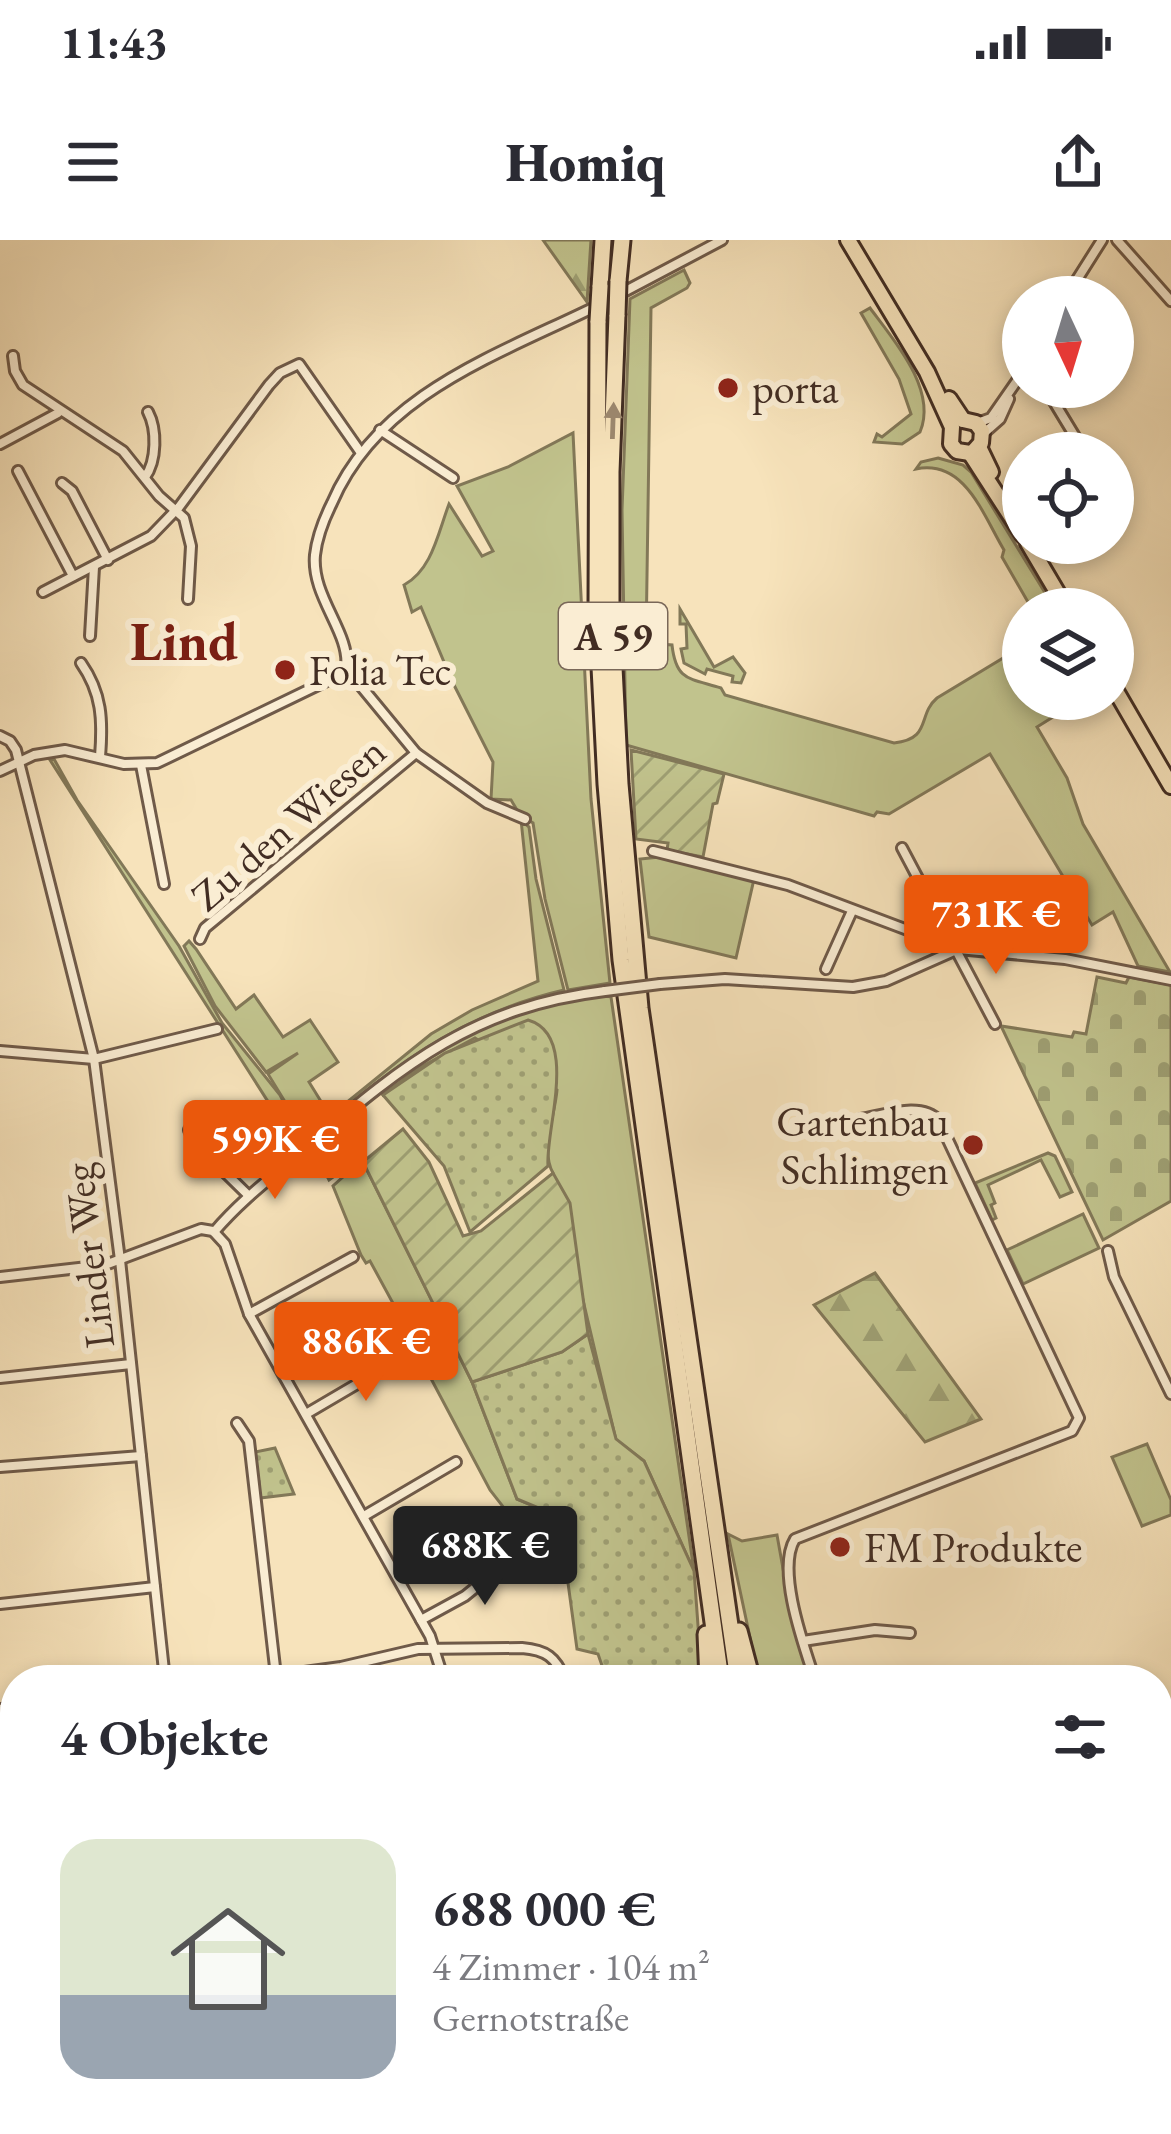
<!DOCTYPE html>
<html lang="de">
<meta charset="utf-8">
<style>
body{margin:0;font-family:"EB Garamond",serif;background:#f7f7f7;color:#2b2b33;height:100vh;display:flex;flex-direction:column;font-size:45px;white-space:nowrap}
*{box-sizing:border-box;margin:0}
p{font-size:39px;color:#7c7c81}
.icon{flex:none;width:66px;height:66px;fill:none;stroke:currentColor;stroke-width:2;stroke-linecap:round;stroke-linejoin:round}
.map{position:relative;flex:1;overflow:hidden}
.details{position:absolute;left:0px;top:1425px;width:1173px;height:471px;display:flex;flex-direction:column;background:#fff;border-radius:48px 48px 0 0;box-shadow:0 6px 18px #0003}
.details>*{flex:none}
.needle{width:78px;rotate:176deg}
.fabs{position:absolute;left:1002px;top:36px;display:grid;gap:24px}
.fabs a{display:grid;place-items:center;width:132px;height:132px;border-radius:50%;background:#fff;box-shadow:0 6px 18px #0003;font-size:60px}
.price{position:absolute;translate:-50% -102px;padding:0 27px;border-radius:12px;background:#ea580c;color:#fff;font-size:39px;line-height:78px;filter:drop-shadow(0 3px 6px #0008)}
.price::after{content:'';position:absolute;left:50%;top:72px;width:36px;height:27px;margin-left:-18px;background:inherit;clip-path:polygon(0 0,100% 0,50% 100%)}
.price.on{background:#222;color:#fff}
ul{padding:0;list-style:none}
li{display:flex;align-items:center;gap:36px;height:300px;padding:0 60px}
li span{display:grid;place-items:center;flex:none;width:336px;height:240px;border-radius:36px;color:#555}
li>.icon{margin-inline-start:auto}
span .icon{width:144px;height:144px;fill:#fffc;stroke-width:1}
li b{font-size:51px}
h2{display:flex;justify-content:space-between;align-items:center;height:144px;padding:0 60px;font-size:51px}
.status{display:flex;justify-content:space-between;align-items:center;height:84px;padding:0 60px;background:#fff;direction:ltr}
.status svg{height:33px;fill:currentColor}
header{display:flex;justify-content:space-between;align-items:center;height:156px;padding:0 60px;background:#fff;font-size:54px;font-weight:800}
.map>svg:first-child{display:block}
.grass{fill:#c1c38d;stroke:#827858;stroke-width:3}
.forest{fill:url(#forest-firs);stroke:#827858;stroke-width:3}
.cemetery{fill:url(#cemetery-stones);stroke:#827858;stroke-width:3}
.park{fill:url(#park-dots);stroke:#827858;stroke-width:3}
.garden{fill:url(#garden-furrows);stroke:#827858;stroke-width:3}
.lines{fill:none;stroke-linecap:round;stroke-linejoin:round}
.street-casing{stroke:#6f5a49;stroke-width:14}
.secondary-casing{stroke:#422d23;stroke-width:18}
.primary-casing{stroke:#422d23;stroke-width:20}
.highway-casing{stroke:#422d23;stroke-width:21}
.street{stroke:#faedd3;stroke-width:8}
.secondary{stroke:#faedd3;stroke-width:12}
.primary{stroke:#f7e3bb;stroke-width:14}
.highway{stroke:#f7e3bb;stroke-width:15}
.street-bridge-casing{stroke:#6f5a49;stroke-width:14;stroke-linecap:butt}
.highway-bridge-casing{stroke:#422d23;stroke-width:21;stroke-linecap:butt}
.street-bridge{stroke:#faedd3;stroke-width:8}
.highway-bridge{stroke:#f7e3bb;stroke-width:15}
.oneway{fill:#9c886f}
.poi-dot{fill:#8f2418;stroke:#faedd3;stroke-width:4.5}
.labels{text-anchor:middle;stroke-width:12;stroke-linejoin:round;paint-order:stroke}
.shield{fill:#faedd3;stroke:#796758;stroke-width:3}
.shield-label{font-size:39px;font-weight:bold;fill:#422d23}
.poi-label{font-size:42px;fill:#422d23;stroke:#faedd3;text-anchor:start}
.street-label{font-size:42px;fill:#422d23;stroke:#faedd3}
.district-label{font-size:54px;font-weight:bold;fill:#7a1f14;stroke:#faedd3}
</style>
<div class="status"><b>11:43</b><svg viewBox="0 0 49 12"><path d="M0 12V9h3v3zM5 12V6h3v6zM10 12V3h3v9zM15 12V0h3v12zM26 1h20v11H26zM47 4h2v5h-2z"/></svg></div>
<header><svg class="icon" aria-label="menu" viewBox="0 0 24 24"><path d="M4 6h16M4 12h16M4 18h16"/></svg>Homiq<svg class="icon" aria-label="share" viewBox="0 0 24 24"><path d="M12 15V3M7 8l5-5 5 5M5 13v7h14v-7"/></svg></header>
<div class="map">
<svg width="1171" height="1894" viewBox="0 0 1171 1894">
<defs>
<pattern id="forest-firs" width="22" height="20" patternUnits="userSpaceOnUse" patternTransform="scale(3)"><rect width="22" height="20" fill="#c1c38d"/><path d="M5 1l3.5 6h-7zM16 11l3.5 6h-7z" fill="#9e9f73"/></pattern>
<pattern id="cemetery-stones" width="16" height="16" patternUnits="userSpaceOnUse" patternTransform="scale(3)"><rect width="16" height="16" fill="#c1c38d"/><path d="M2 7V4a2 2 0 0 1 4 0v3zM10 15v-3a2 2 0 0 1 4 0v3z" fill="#9e9f73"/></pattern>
<pattern id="park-dots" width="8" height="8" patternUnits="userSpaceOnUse" patternTransform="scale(3)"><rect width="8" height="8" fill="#c1c38d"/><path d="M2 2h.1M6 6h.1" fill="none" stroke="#9e9f73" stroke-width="1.8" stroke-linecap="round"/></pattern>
<pattern id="garden-furrows" width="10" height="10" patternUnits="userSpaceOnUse" patternTransform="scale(3)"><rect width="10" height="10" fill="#c1c38d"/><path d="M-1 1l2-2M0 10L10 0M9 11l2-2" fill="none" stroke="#9e9f73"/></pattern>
</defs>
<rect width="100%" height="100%" fill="#f7e3bb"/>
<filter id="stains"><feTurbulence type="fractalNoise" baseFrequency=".00167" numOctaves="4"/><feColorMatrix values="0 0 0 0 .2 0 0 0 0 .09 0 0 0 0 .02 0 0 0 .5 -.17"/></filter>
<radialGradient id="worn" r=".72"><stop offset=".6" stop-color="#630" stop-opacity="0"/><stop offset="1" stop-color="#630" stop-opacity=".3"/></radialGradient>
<!-- grass -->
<g class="grass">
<path d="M684 30 690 43 687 48 651 68 646 403 672 405C676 441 689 438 721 448L725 455 894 503C932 499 917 475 937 458L1023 406V459H1064L1069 467 1037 487 1067 538 1083 584 1170 732 1138 726 1113 672 1092 685 990 514 889 574 877 572 874 576 626 505 622 270 630 59Z"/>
<path d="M870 68C893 99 938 150 920 192L902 204 874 202 877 194 882 197 911 174 899 139 861 73Z"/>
<path d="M573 193 591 559 610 743 568 750 545 659 533 583 520 575 511 560 491 559 493 522 452 441 421 367 412 372 404 345C432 330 438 293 449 264L482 316 493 311 457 246 508 227Z"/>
<path d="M938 218 963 225 971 232 1055 369H1032L1002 317 1004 310C983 275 965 219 916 229L921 222Z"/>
<polygon points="680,369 714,427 733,417 745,433 741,443 732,442 733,436 707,429 705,434 684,423 681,409 687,408 686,384 680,384"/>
<polygon points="54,519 77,560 179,706 222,783 280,855 304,902 297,907 50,520"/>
<path d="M521 580 529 587 536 639 564 750C457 775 393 828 311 896H306L268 834 298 813 266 832 215 766 184 706 189 701 196 709 236 769 254 755 283 797 310 780 338 822 309 842 330 876 431 794 472 770 538 741Z"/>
<polygon points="660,617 754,639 736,718 649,697 640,619"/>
<path d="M602 755 611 757 694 1331 644 1221 616 1200 553 933C540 910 555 876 557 850L475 798 419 828 383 855 381 851C447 798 518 766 602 755Z"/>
<polygon points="342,892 361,917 329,940 314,910"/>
<polygon points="1048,913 1055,916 1072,952 1060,957 1041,920 988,945 995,963 991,965 996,978 992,980 975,943"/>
<polygon points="362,920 444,1085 433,1102 419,1111 370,1021 366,1023 361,1015 333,946"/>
<polygon points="1083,974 1099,1008 1023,1044 1007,1010"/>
<polygon points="446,1089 472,1142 517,1259 546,1271 547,1298 536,1309 490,1250 419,1116"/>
<polygon points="1147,1204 1171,1260 1171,1275 1142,1286 1112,1217"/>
<polygon points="728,1294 742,1301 777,1295 792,1379 810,1440 759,1440"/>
</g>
<!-- forest -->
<g class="forest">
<polygon points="543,0 591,0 587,62"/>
<polygon points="875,1033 981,1179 925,1202 814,1065"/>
</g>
<!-- cemetery -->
<polygon class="cemetery" points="1097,737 1126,743 1129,737 1171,745 1171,961 1103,1000 1001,786 1072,797 1074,792 1086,794"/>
<!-- park -->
<g class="park">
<path d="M528 780C580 795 545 890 548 926L470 992 444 926 383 855 445 813Z"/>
<polygon points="248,867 250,875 211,914 200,900 201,880"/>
<polygon points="588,1094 616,1199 644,1221 694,1331 702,1440 607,1440 598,1414 577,1409 568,1343 536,1309 547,1298 546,1271 517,1259 472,1142 562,1112"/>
<polygon points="275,1208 294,1254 260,1258 255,1212"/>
</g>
<!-- garden -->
<g class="garden">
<polygon points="631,510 724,534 717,563 713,564 703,617 667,610 668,603 636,599"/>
<polygon points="403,889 429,922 463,996 481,991 553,933 570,963 588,1094 562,1112 472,1142 363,922"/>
</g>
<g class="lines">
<!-- street casing -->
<g class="street-casing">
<g id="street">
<polyline points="1117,0 1171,61"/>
<polyline points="618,55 722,0"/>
<polyline points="1066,57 1102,0"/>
<polyline points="13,116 15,131 23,145 123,211 159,256 184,278 191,306 188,359"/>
<polyline points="1045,147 1085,213"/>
<polyline points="977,183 991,178 1023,132"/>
<polyline points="380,190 453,238"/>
<polyline points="983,194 1000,179 1009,159"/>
<polyline points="0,204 58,173"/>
<polyline points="18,231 73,336"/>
<path d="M145 237C157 221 157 189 148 172"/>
<polyline points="62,243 72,251 108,320"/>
<polyline points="1113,251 1122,258"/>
<polyline points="43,352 151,296 179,267 269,145 280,133 299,124 361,213"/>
<polyline points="90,396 94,327"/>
<path d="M81 423C102 453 103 480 100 517"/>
<polyline points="0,496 10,501 16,510 94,819 120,1020 165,1440"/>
<polyline points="141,525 164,644"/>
<polyline points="0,531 34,515 65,510 124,524 157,523 333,438 346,428"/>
<path d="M525 579 487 563 416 513 346 428C351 393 311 357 315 315 317 297 324 279 332 263 379 153 500 114 599 65"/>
<polyline points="902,608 995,784"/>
<polyline points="653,611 788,645 958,709 1065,719 1171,740"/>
<polyline points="200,699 205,688 416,513"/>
<polyline points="826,729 852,671"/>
<polyline points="660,744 725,739 853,747 886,741 956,710"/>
<polyline points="0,811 94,819 217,789"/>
<polyline points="194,880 189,890 194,902 249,956"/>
<path d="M214 992C242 959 277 933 309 905 406 823 474 767 605 751"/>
<polyline points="1108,1011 1114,1037 1171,1154"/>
<polyline points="0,1037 105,1025 201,989 213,991 225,1004 249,1074 430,1396 444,1440"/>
<polyline points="249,1074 353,1017"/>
<polyline points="0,1138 131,1124"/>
<polyline points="306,1174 403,1117"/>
<polyline points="237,1183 249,1201 276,1436"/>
<polyline points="0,1227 141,1216"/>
<polyline points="364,1276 456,1222"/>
<polyline points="0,1364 155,1347"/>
<polyline points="421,1380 465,1356 519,1312"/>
<polyline points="803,1401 875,1390 910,1393"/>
<path d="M246 1440 341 1427 418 1409 522 1408C546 1410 556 1417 565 1440"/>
<path d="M815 1440C804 1406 776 1330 795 1299L1072 1191 1079 1178 939 881C922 861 885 875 861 879"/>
<polyline points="0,1469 15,1467"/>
<polyline points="0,1629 15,1634"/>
<polyline points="1158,1801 1171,1797"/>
<polyline points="1158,1829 1171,1867"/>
<polyline points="448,1881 451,1894"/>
<polyline points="1019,1881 1022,1894"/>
<polyline points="653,1894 656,1881"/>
</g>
</g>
<!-- secondary casing -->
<g class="secondary-casing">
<g id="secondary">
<polyline points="1158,1659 1171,1654"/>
<polyline points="0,1828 15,1826"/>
<polyline points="99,1881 101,1894"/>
<polyline points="302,1881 304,1894"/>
</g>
</g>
<!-- primary casing -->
<g class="primary-casing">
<g id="primary">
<polyline points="848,0 927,132 952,187 951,204 957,211 970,213"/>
<polyline points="949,159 963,180"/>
<polyline points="963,180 976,183 982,191 981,203 973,212"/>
<polyline points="979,207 991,232"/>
<polyline points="970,213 1023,295"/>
<polyline points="1028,303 1067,369"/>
<polyline points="1113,446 1171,546"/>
</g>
</g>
<!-- highway casing -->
<g class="highway-casing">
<g id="highway">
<polyline points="618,41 622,0"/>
<polyline points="600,47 603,0"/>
<polyline points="617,75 611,232 611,369 620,544 640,768 738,1440"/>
<polyline points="598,81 597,369 606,544 621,720 721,1440"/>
<polyline points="739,1391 752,1440"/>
<polyline points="706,1394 708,1440"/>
<polyline points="755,1881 759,1894"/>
<polyline points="787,1881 789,1894"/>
<polyline points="807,1881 809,1894"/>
<polyline points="836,1894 836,1881"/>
</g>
</g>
<!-- street -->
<use href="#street" class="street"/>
<!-- secondary -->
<use href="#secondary" class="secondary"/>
<!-- primary -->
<use href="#primary" class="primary"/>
<!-- highway -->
<use href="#highway" class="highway"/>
<!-- street-bridge casing -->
<g class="street-bridge-casing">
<polyline id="street-bridge" points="605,751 660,744"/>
</g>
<!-- highway-bridge casing -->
<g class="highway-bridge-casing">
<g id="highway-bridge">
<polyline points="617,75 618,41"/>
<polyline points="598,81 600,47"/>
</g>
</g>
<!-- street-bridge -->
<use href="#street-bridge" class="street-bridge"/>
<!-- highway-bridge -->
<use href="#highway-bridge" class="highway-bridge"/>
</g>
<!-- one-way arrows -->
<defs><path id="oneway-solid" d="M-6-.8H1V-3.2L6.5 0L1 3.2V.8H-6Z" transform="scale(3)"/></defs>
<use class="oneway" href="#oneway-solid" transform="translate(613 181) rotate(-88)"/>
<!-- markers -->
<g class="poi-dot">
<circle cx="728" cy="148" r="12"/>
<circle cx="285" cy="430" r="12"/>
<circle cx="973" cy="905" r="12"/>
<circle cx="840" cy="1307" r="12"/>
</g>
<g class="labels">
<!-- shield labels -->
<rect class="shield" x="559" y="363" width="108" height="66" rx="9"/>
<g class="shield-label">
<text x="613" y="410">A 59</text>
</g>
<!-- poi labels -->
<g class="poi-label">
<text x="752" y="163">porta</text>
<text x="309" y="445">Folia Tec</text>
<text x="949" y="896" text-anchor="end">Gartenbau<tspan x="949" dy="48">Schlimgen</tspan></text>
<text x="864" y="1322">FM Produkte</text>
</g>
<!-- street labels -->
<g class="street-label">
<text transform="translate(288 583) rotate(-41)" y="15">Zu den Wiesen</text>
<text transform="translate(88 1016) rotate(-97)" y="15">Linder Weg</text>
</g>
<!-- district labels -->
<g class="district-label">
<text x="184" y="420">Lind</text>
</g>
</g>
<rect width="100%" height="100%" filter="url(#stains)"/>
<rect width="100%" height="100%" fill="url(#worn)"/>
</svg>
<div class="fabs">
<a><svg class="needle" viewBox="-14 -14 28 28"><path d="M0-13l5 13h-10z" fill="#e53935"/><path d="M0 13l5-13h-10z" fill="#7c7c81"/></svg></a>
<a><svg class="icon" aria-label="locate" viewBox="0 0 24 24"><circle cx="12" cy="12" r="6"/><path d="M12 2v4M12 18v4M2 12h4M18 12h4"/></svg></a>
<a><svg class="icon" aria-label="layers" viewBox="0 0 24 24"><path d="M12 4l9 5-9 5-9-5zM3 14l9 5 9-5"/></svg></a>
</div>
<b class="price" style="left:996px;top:737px">731K €</b>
<b class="price" style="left:275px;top:962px">599K €</b>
<b class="price" style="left:366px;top:1164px">886K €</b>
<b class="price on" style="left:485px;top:1368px">688K €</b>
<section class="details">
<h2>4 Objekte<svg class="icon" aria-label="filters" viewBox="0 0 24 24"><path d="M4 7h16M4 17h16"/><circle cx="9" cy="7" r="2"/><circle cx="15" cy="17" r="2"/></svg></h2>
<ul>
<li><span style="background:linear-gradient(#dfe7d0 65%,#9aa5b1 0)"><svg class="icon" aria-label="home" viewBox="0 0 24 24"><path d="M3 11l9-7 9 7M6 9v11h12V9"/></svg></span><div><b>688 000 €</b><p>4 Zimmer · 104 m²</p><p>Gernotstraße</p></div></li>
</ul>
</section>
</div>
